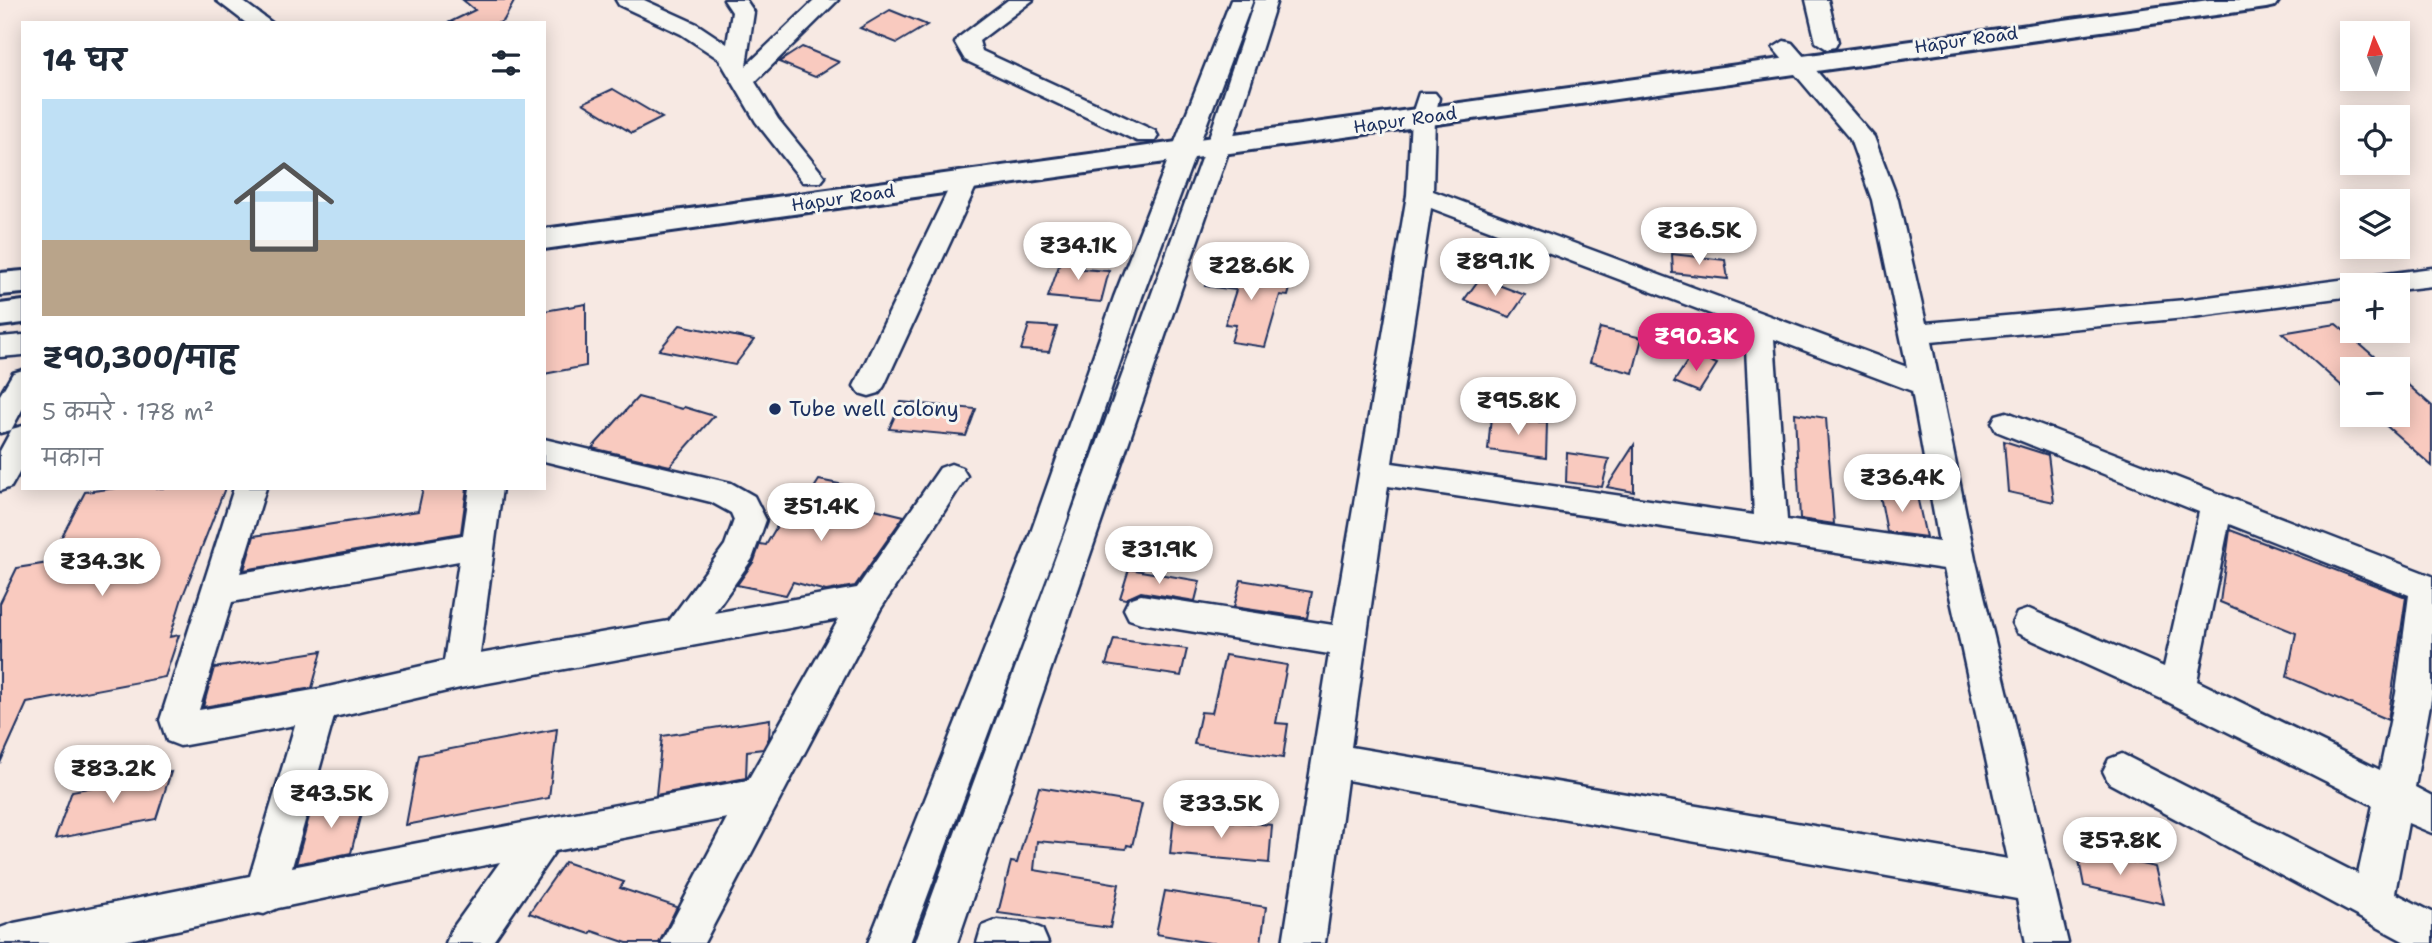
<!DOCTYPE html>
<html lang="hi">
<meta charset="utf-8">
<style>
body{margin:0;font-family:"Shantell Sans","Playpen Sans Deva",sans-serif;background:#f6f6f7;color:#1f2937;height:100vh;display:flex;flex-direction:column;font-size:26px;white-space:nowrap}
*{box-sizing:border-box;margin:0}
p{font-size:23px;color:#747a83}
.icon{flex:none;width:38px;height:38px;fill:none;stroke:currentColor;stroke-width:2;stroke-linecap:round;stroke-linejoin:round}
.map{position:relative;flex:1;overflow:hidden}
.drawer{position:absolute;left:21px;top:21px;width:525px;height:469px;display:flex;flex-direction:column;background:#fff;border-radius:0px;box-shadow:0 4px 18px #0003}
.drawer>*{flex:none}
.needle{width:46px;rotate:357deg}
.fabs{position:absolute;left:2340px;top:21px;display:grid;gap:14px}
.fabs a{display:grid;place-items:center;width:70px;height:70px;border-radius:0px;background:#fff;box-shadow:0 4px 18px #0003;font-size:35px}
.price{position:absolute;translate:-50% -60px;padding:0 16px;border-radius:24px;background:#fff;color:#222;font-size:23px;line-height:46px;filter:drop-shadow(0 2px 4px #0008)}
.price::after{content:'';position:absolute;left:50%;top:42px;width:21px;height:16px;margin-left:-10px;background:inherit;clip-path:polygon(0 0,100% 0,50% 100%)}
.price.selected{background:#db2777;color:#fff}
ul{padding:0;list-style:none}
li{display:grid;align-content:center;gap:14px;height:371px;padding:0 21px}
li+li{border-top:2px solid #e0e1e3}
li span{display:grid;place-items:center;height:217px;border-radius:0px;color:#555}
li>.icon{margin-inline-start:auto}
span .icon{width:126px;height:126px;fill:#fffc;stroke-width:1}
li b{font-size:30px}
h2{display:flex;justify-content:space-between;align-items:center;height:84px;padding:0 21px;font-size:30px}
.map>svg:first-child{display:block}
.building{fill:#f9cabf;stroke:#1b2f5e;stroke-width:2}
.lines{fill:none;stroke-linecap:round;stroke-linejoin:round}
.minor-casing{stroke:#1b2f5e;stroke-width:5}
.major-casing{stroke:#1b2f5e;stroke-width:6}
.minor{fill:#f6f6f2;fill-rule:evenodd}
.major{fill:#f6f6f2;fill-rule:evenodd}
.poi-dot{fill:#1b2f5e;stroke:#f6f6f2;stroke-width:2.5}
.labels{text-anchor:middle;stroke-width:6;stroke-linejoin:round;paint-order:stroke}
.far-street-label{font-size:18px;fill:#1b2f5e;stroke:#f6f6f2}
.poi-label{font-size:21px;fill:#1b2f5e;stroke:#f6f6f2;text-anchor:start}
</style>
<div class="map">
<svg width="2432" height="943" viewBox="0 0 2432 943">
<rect width="100%" height="100%" fill="#f7e9e3"/>
<filter id="ink" filterUnits="userSpaceOnUse"><feTurbulence type="fractalNoise" baseFrequency=".0143" numOctaves="2"/><feDisplacementMap in="SourceGraphic" scale="14" xChannelSelector="R" yChannelSelector="G"/><feConvolveMatrix kernelMatrix="1 2 1 2 8 2 1 2 1" color-interpolation-filters="sRGB"/></filter>
<g filter="url(#ink)">
<!-- building -->
<g class="building">
<polygon points="463,0 515,0 504,20 499,23 448,23 475,10"/>
<polygon points="890,10 927,25 897,43 860,28"/>
<polygon points="802,47 839,62 815,77 779,62"/>
<polygon points="613,89 662,118 632,133 583,103"/>
<polygon points="1672,254 1725,260 1728,279 1673,273"/>
<polygon points="1062,257 1085,259 1082,269 1109,271 1101,302 1048,297"/>
<polygon points="1210,267 1293,277 1288,296 1280,295 1265,347 1231,342 1236,325 1225,324 1236,290 1205,286"/>
<polygon points="1480,278 1525,295 1510,317 1464,300"/>
<polygon points="586,304 586,366 544,374 544,311"/>
<polygon points="2336,324 2389,369 2352,369 2352,395 2282,333"/>
<polygon points="680,325 754,340 735,365 659,350"/>
<polygon points="1029,325 1057,327 1049,352 1021,350"/>
<polygon points="1600,328 1642,338 1633,373 1590,362"/>
<polygon points="1692,354 1717,364 1699,392 1674,382"/>
<polygon points="2398,376 2432,406 2432,466 2374,415 2398,415"/>
<polygon points="638,397 682,409 684,407 714,416 670,466 592,448"/>
<polygon points="901,402 976,409 966,436 889,429"/>
<polygon points="1795,413 1826,418 1834,524 1800,519"/>
<polygon points="1491,416 1547,423 1546,458 1488,450"/>
<polygon points="2004,441 2048,455 2054,502 2008,492"/>
<polygon points="1634,445 1634,492 1607,487"/>
<polygon points="1567,453 1609,459 1602,487 1566,482"/>
<polygon points="819,480 859,488 850,503 904,516 855,586 826,591 793,582 786,595 737,585 754,561 760,544 766,545 794,497 807,499"/>
<polygon points="117,488 225,488 182,598 170,637 179,635 165,677 27,703 0,763 0,603 17,568 48,563 85,492"/>
<polygon points="423,488 467,488 461,533 244,570 254,536 418,511"/>
<polygon points="1879,490 1917,496 1926,537 1887,532"/>
<polygon points="2230,530 2406,597 2388,720 2287,677 2296,633 2220,602"/>
<polygon points="1129,569 1200,581 1195,601 1141,592 1126,599 1120,598"/>
<polygon points="1241,580 1312,592 1307,618 1234,607"/>
<polygon points="1114,639 1187,649 1181,676 1106,665"/>
<polygon points="322,651 312,688 203,707 214,668"/>
<polygon points="1225,655 1287,665 1276,723 1288,724 1283,758 1194,744 1201,712 1212,713"/>
<polygon points="770,719 769,738 763,749 747,751 746,778 656,795 662,736"/>
<polygon points="557,729 549,798 406,825 419,755"/>
<polygon points="171,772 156,819 55,839 72,791"/>
<polygon points="1039,787 1142,804 1132,846 1127,845 1126,849 1037,841 1034,870 1119,884 1110,928 998,913 1011,862 1017,863"/>
<polygon points="365,797 351,853 296,864 312,806"/>
<polygon points="1174,816 1272,825 1269,863 1170,854"/>
<polygon points="2077,850 2155,867 2164,904 2084,886"/>
<polygon points="565,862 624,882 620,888 677,907 659,943 627,943 592,931 590,934 529,913"/>
<polygon points="1165,891 1266,907 1261,943 1210,943 1156,934"/>
</g>
<g class="lines">
<!-- minor casing -->
<g class="minor-casing">
<g id="minor">
<polygon points="216,0 241,0 272,23 246,23"/>
<polygon points="616,0 644,0 697,24 727,44 732,12 724,0 746,0 754,12 746,66 815,0 838,0 755,82 778,119 825,177 821,182 803,182 756,122 719,59 681,34 619,5"/>
<polygon points="1008,0 1033,0 979,41 982,51 1155,131 1158,136 1155,141 1137,141 965,60 955,43 958,38"/>
<polygon points="1231,0 1253,0 1142,297 1062,535 910,943 868,943 1030,535 1114,297"/>
<polygon points="1255,0 1277,0 1237,126 957,943 915,943 1213,126"/>
<polygon points="1806,0 1828,0 1838,42 1835,47 1827,49 1816,42"/>
<path d="M1784 41 1792 43 1874 137 1898 200 1926 323 2185 300 2432 268V286L2398 290V285H2352V296L2185 318 1931 342 1975 558 2068 943H2026L2017 899 1347 780 1325 943H1283L1329 654 1141 623 1129 619 1124 609 1129 599 1141 595 1333 625 1407 195 1411 117 1419 93H1435L1439 98 1435 117 1433 191 1907 367 1872 200 1850 139 1773 48ZM1431 208 1745 327 1754 515 1392 463ZM1774 339 1912 391 1939 542 1787 520ZM1388 486 1944 569 2008 859 1351 747Z"/>
<polygon points="965,174 974,177 978,182 884,386 879,393 869,396 859,393 854,386 952,182 956,177"/>
<polygon points="23,335 23,355 0,357 0,337"/>
<polygon points="23,370 23,408 11,430 0,433 0,395 13,373"/>
<path d="M2007 412 2432 576V694L2415 787 2432 796V833L2408 823 2395 893 2432 912V943H2407L2109 783 2103 771 2109 759 2122 754 2358 874 2373 805 2164 700 2017 633 2012 623 2017 613 2029 609 2164 667 2199 512 1996 431 1992 423 1996 415ZM2229 524 2409 595 2396 693 2380 770 2197 681Z"/>
<polygon points="23,426 23,466 11,487 0,491 0,451 12,429"/>
<path d="M544 439 731 483 754 496 766 520 752 559 714 613 857 588 940 468 951 464 962 468 967 476 880 610 704 943H661L727 818 555 851 492 943H446L452 929 500 862 278 908 264 914 259 913 114 943H0V928L14 923 250 876 295 725 180 746 167 741 160 720 234 488H266L240 573 463 535 470 488H502L480 654 669 621 725 545 734 520 731 513 711 502 544 461ZM459 561 444 661 319 689 199 710 232 602ZM839 619 748 780 292 867 334 717 460 688Z"/>
<polygon points="997,920 1027,923 1042,929 1048,943 977,943 982,926"/>
</g>
</g>
<!-- major casing -->
<g class="major-casing">
<g id="major">
<polygon points="2209,0 2279,0 2275,6 2266,8 544,249 544,229"/>
<polygon points="23,271 23,293 0,295 0,273"/>
<polygon points="23,301 23,323 0,326 0,304"/>
</g>
</g>
<!-- minor -->
<use href="#minor" class="minor"/>
<!-- major -->
<use href="#major" class="major"/>
</g>
</g>
<!-- markers -->
<circle class="poi-dot" cx="775" cy="409" r="7"/>
<g class="labels">
<!-- far-street labels -->
<g class="far-street-label">
<text transform="translate(1966 40) rotate(-8)" y="6">Hapur Road</text>
<text transform="translate(1405 120) rotate(-8)" y="6">Hapur Road</text>
<text transform="translate(843 198) rotate(-8)" y="6">Hapur Road</text>
</g>
<!-- poi labels -->
<g class="poi-label">
<text x="789" y="416">Tube well colony</text>
</g>
</g>
</svg>
<div class="fabs">
<a><svg class="needle" viewBox="-14 -14 28 28"><path d="M0-13l5 13h-10z" fill="#e53935"/><path d="M0 13l5-13h-10z" fill="#747a83"/></svg></a>
<a><svg class="icon" aria-label="locate" viewBox="0 0 24 24"><circle cx="12" cy="12" r="6"/><path d="M12 2v4M12 18v4M2 12h4M18 12h4"/></svg></a>
<a><svg class="icon" aria-label="layers" viewBox="0 0 24 24"><path d="M12 4l9 5-9 5-9-5zM3 14l9 5 9-5"/></svg></a>
<a>+</a>
<a>−</a>
</div>
<b class="price" style="left:1699px;top:267px">₹36.5K</b>
<b class="price" style="left:1078px;top:282px">₹34.1K</b>
<b class="price" style="left:1495px;top:298px">₹89.1K</b>
<b class="price" style="left:1251px;top:302px">₹28.6K</b>
<b class="price selected" style="left:1696px;top:373px">₹90.3K</b>
<b class="price" style="left:1518px;top:437px">₹95.8K</b>
<b class="price" style="left:1902px;top:514px">₹36.4K</b>
<b class="price" style="left:821px;top:543px">₹51.4K</b>
<b class="price" style="left:1159px;top:586px">₹31.9K</b>
<b class="price" style="left:102px;top:598px">₹34.3K</b>
<b class="price" style="left:113px;top:805px">₹83.2K</b>
<b class="price" style="left:331px;top:830px">₹43.5K</b>
<b class="price" style="left:1221px;top:840px">₹33.5K</b>
<b class="price" style="left:2120px;top:877px">₹57.8K</b>
<section class="drawer">
<h2>14 घर<svg class="icon" aria-label="filters" viewBox="0 0 24 24"><path d="M4 7h16M4 17h16"/><circle cx="9" cy="7" r="2"/><circle cx="15" cy="17" r="2"/></svg></h2>
<ul>
<li><span style="background:linear-gradient(#bfe0f5 65%,#b9a48a 0)"><svg class="icon" aria-label="home" viewBox="0 0 24 24"><path d="M3 11l9-7 9 7M6 9v11h12V9"/></svg></span><div><b>₹90,300/माह</b><p>5 कमरे · 178 m²</p><p>मकान</p></div></li>
</ul>
</section>
</div>
